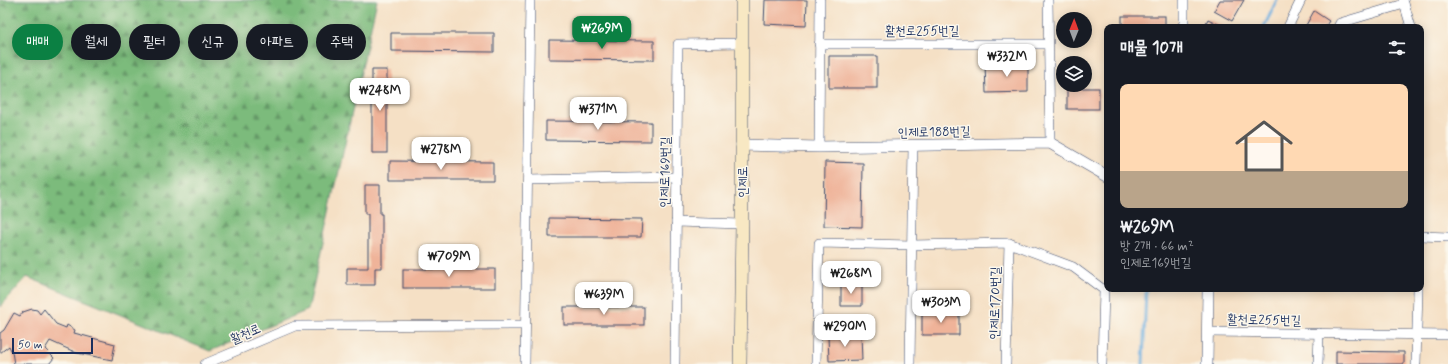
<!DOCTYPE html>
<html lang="ko">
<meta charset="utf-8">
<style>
body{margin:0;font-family:Mynerve,"Poor Story",sans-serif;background:#242831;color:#f1f3f6;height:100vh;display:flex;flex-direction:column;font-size:15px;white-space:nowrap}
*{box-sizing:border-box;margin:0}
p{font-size:13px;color:#9ea1a6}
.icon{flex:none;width:22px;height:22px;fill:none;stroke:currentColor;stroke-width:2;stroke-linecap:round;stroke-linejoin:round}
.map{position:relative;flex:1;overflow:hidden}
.sheet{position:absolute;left:1104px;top:24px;width:320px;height:268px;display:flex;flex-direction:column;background:#171b24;border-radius:8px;box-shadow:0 2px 10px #0003}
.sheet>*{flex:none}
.hud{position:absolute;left:12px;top:24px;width:380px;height:36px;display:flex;gap:8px}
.needle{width:26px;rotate:1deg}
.controls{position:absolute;left:1056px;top:12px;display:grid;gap:8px}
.controls a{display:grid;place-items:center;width:36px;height:36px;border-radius:50%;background:#171b24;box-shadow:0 2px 10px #0003;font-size:20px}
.scale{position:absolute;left:12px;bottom:10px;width:81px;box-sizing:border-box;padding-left:4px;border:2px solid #1b2f5e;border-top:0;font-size:11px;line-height:14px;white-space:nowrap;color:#1b2f5e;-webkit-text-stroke:3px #fbf7ec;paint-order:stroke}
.price{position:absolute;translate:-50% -34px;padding:0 9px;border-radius:8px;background:#fff;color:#222;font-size:13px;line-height:26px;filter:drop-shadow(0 1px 2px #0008)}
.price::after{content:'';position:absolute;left:50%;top:24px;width:12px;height:9px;margin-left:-6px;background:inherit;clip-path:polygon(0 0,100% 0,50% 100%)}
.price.selected{background:#0b8043;color:#fff}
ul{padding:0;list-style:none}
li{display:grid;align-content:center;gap:8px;height:212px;padding:0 16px}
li+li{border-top:1px solid #363941}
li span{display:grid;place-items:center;height:124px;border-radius:8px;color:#555}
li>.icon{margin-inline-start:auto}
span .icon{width:72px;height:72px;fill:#fffc;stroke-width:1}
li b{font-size:17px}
h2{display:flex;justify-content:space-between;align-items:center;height:48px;padding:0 16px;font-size:17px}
.pill{padding:0 14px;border-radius:18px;background:#171b24;box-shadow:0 2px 10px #0003;font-size:14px;line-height:36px}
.pill.selected{background:#0b8043;color:#fff}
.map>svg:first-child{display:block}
.forest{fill:url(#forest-firs);stroke:#4c756c}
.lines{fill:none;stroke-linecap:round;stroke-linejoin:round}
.stream{stroke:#68abdd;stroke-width:3}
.building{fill:#efb399}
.minor-casing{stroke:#3c4a6d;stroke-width:10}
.tertiary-casing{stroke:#3c4a6d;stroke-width:12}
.secondary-casing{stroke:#3c4a6d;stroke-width:14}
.minor{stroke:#fff;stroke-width:9}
.tertiary{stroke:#fff;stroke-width:11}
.secondary{stroke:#f8e8c3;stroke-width:13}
.labels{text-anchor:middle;stroke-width:3;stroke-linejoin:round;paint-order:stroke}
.street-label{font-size:13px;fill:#1b2f5e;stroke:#fbf7ec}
</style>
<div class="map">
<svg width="1448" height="364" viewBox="0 0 1448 364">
<defs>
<pattern id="forest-firs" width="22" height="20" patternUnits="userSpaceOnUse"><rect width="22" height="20" fill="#7cbb7b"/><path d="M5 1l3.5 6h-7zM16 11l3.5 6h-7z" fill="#659868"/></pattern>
</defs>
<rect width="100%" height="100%" fill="#fbf7ec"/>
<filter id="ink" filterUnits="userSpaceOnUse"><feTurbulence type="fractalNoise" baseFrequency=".025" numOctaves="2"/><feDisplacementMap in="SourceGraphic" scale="8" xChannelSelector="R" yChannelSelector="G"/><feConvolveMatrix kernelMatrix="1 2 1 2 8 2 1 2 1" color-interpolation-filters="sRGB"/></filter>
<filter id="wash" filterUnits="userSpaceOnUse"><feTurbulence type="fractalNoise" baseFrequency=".012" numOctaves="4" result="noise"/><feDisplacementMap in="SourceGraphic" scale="16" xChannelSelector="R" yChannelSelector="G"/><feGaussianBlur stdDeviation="0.9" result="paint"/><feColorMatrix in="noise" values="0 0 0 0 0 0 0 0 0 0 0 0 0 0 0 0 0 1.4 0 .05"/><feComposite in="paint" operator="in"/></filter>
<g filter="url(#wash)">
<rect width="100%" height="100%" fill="#f5e0c5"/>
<!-- forest -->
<polygon class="forest" points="0,0 377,0 308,310 210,351 27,277 0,307"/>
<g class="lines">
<!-- stream -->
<g class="stream">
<polyline points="1264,27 1277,0"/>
<polyline points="1143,364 1146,289"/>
</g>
</g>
<g id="blocks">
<!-- building -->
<g class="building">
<polygon points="765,0 807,0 806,26 764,24"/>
<polygon points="1220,0 1244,0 1232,21 1214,11"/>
<polygon points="1314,11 1329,21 1325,27 1305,27"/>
<rect x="1122" y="16" width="43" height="11"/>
<polygon points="1208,19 1224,27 1204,27"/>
<polygon points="391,33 494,33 494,52 391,51"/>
<polygon points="549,40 654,41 654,60 549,59"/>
<rect x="829" y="56" width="48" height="32"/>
<polygon points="1028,63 1028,92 986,93 985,64"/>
<rect x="372" y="70" width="15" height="83"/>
<rect x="1067" y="88" width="32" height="21"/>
<polygon points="546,121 651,122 651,141 546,140"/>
<polygon points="390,161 493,162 493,180 390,180"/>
<polygon points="825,162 863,163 862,227 824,226"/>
<polygon points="365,185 380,185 380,214 382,214 382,268 375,268 375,285 347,285 347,268 368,268 368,214 365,214"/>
<polygon points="549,218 642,219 641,237 549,237"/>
<rect x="403" y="269" width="92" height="19"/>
<polygon points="841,283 862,284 862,306 841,306"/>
<rect x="564" y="307" width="80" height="18"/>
<polygon points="32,309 37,310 40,314 44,309 56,324 66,328 67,325 75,330 74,333 115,344 112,360 77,353 50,341 45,349 54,358 49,364 14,364 12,352 9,346 0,353 0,333 4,330 14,313 20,316 23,312"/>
<polygon points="959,313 959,335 922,335 922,314"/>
<polygon points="861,335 862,360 829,361 828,336"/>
<polygon points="1336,351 1404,352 1404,364 1336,364"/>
</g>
</g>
</g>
<g filter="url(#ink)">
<use href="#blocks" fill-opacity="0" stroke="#3c4a6d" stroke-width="1"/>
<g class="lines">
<!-- minor casing -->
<g class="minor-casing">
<g id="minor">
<polyline points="1048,0 1050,143"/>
<polyline points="1403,0 1411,27"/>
<polyline points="1182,27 1184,23 1184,0"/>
<polyline points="1288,27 1301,0"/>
<polyline points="1338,27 1340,23 1404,4"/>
<polyline points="819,44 1048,44"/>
<polyline points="819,147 820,0"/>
<polyline points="528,180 677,177"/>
<polyline points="676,222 742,224"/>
<polyline points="1421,236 1448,237"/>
<polyline points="1208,332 1448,335"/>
<polyline points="205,364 295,326 525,325"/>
<polyline points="525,364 530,0"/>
<polyline points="675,364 678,44 742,43"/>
<polyline points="816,364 819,243 912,245 1009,243 1073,267 1104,290 1102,364"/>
<polyline points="910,364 913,145"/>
<polyline points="1006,364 1009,243"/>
<polyline points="1318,364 1319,333"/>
<polyline points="1416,364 1418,289"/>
</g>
</g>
<!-- tertiary casing -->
<g class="tertiary-casing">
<g id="tertiary">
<polyline points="741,145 819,147 1050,143 1107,176"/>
<polyline points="1207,364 1208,289"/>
</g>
</g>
<!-- secondary casing -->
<g class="secondary-casing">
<polyline id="secondary" points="740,364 742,224 742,0"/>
</g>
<!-- minor -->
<use href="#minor" class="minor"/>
<!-- tertiary -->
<use href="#tertiary" class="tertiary"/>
<!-- secondary -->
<use href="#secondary" class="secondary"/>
</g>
</g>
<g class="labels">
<!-- street labels -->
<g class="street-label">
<text x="922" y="35">활천로255번길</text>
<text transform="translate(934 131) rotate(-1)" y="5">인제로188번길</text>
<text transform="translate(664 172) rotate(-89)" y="5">인제로169번길</text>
<text transform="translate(742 182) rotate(-90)" y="5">인제로</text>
<text transform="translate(994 303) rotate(-89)" y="5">인제로170번길</text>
<text transform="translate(1264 319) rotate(1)" y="5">활천로255번길</text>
<text transform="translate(245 333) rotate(-23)" y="5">활천로</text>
</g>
</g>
</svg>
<div class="controls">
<a><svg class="needle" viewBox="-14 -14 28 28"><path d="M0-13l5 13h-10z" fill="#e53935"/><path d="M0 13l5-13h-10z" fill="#9ea1a6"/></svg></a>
<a><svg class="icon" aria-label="layers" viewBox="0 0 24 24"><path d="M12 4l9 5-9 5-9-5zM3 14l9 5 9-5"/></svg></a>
</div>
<div class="scale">50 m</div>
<b class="price selected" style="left:602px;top:50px">₩269M</b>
<b class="price" style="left:1007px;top:78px">₩332M</b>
<b class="price" style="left:380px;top:112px">₩248M</b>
<b class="price" style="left:598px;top:131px">₩371M</b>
<b class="price" style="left:441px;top:171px">₩278M</b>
<b class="price" style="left:449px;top:278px">₩709M</b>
<b class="price" style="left:851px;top:295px">₩268M</b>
<b class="price" style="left:604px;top:316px">₩639M</b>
<b class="price" style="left:941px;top:324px">₩303M</b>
<b class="price" style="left:845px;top:348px">₩290M</b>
<div class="hud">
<a class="pill selected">매매</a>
<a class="pill">월세</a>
<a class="pill">필터</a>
<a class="pill">신규</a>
<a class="pill">아파트</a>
<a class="pill">주택</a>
</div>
<section class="sheet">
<h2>매물 10개<svg class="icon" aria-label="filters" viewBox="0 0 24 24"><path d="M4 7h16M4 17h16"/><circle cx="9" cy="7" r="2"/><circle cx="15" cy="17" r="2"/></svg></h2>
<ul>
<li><span style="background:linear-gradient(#ffd9b3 70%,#b9a48a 0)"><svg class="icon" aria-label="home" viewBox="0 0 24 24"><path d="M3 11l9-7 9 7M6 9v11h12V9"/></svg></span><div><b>₩269M</b><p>방 2개 · 66 m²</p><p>인제로169번길</p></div></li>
</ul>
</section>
</div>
